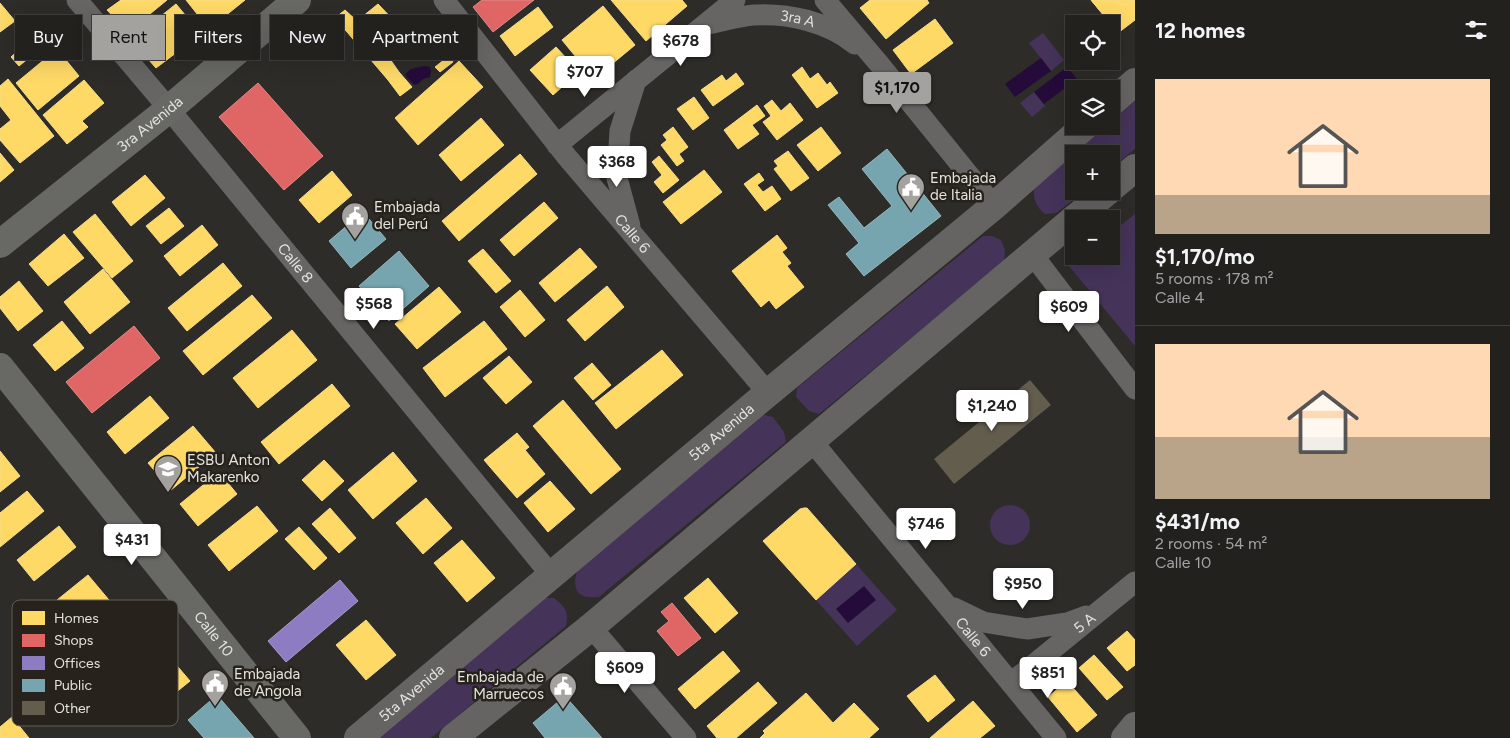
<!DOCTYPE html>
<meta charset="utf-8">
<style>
body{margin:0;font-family:Figtree,sans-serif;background:#2a2927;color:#f1f3f6;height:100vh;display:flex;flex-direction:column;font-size:19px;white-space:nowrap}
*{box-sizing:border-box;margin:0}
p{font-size:16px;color:#a2a3a4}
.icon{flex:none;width:28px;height:28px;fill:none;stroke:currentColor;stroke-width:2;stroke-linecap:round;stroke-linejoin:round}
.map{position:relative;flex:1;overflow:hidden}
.details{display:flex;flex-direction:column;background:#22211e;width:375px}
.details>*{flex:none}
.hud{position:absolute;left:15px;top:15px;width:475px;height:45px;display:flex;gap:10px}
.controls{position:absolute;left:1065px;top:15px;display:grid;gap:10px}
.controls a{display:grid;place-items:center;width:55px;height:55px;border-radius:0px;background:#22211e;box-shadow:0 5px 20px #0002,0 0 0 1px #3f3e3c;font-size:25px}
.price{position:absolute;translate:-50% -42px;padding:0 11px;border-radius:5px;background:#fff;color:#222;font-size:16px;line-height:32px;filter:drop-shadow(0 1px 2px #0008)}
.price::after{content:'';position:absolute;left:50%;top:30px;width:15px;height:11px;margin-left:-8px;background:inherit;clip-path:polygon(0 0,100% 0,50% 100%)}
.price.active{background:#a4a29e;color:#111}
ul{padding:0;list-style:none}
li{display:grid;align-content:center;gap:10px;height:265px;padding:0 20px}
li+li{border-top:1px solid #3f3e3c}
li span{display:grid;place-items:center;height:155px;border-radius:0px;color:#555}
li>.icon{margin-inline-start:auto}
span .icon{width:90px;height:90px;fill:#fffc;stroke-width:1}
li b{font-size:21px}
h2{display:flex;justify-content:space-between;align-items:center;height:60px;padding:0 20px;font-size:21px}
.chip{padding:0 18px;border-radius:0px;background:#22211e;box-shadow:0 5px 20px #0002,0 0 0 1px #3f3e3c;font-size:18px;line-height:45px}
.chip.active{background:#a4a29e;color:#111}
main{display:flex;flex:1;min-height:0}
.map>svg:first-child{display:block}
.green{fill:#45335a}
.water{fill:#250b3a}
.homes{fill:#ffd966;stroke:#f7dc8a}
.shops{fill:#e06666;stroke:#e18b8a}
.offices{fill:#8e7cc3;stroke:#a89bcb}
.public{fill:#76a5af;stroke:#97b7bd}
.building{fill:#635d4e}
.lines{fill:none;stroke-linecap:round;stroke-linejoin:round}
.minor{stroke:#666564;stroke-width:21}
.secondary{stroke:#686864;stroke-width:28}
.primary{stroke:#666664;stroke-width:28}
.trunk{stroke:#656462;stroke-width:28}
.labels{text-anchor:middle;stroke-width:5;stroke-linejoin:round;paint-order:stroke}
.street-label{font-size:15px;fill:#e4e2dd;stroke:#27231c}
.poi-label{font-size:15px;fill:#e4e2dd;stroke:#27231c;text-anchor:start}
.key{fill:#27231c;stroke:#605c56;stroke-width:1}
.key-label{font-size:14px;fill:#e4e2dd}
</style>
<main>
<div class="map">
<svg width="1135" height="738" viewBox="0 0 1135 738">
<rect width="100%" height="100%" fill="#2d2c28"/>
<!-- green -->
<g class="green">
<polygon points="1043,33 1064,60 1051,71 1029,43"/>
<polygon points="1034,92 1045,106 1032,117 1020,103"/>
<polygon points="1135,101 1135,149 1111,168 1111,154 1074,154 1106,126 1111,126 1111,122"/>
<path d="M1074 154V191H1085L1056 213 1045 214C1036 207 1033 199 1034 188Z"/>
<polygon points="1135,214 1135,346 1069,266 1082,256 1111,256 1111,233"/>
<polygon points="983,236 992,236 1001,240 1005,250 1004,262 819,414 809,411 796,397 797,388"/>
<path d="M764 415 773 417 784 432 786 442 599 597C579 599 571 591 577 571Z"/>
<circle cx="1010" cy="525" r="20"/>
<polygon points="856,564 897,610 857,646 816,600"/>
<path d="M543 598H554C565 607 569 611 566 626L431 738H373Z"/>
</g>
<!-- water -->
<g class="water">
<polygon points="1041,58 1051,71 1015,97 1005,84"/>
<polygon points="424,66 430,67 431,71 430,77 423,79 418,84 414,85 406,76 405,74 411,69"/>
<polygon points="1067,67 1077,79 1044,104 1034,92"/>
<polygon points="864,586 876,600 848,623 836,609"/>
</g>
<!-- homes -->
<g class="homes">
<polygon points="121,0 167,0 128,32 107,10"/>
<polygon points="186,0 245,0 209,29"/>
<polygon points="611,0 682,0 687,6 646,41"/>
<polygon points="870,0 927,0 929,3 886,39 860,8"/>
<polygon points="1091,0 1116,0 1127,13 1112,25"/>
<polygon points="1091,0 1135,0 1135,20 1118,33"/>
<polygon points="1116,0 1133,0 1126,5 1120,4"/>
<polygon points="0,3 15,21 0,32"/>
<polygon points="176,4 201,34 156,68 131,40"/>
<polygon points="378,4 400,27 385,52 399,72 388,80 335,18 345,10 357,21"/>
<polygon points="603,6 635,45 594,79 562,40"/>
<polygon points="538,7 553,27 515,56 500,36"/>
<polygon points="935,19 953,43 911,74 893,50"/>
<polygon points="30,28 36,36 42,31 50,41 19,66 11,57 22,47 16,39"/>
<polygon points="556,47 579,72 553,95 530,70"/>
<polygon points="57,49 79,76 38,110 16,83"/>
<polygon points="449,56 453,62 440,72 435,67"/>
<polygon points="459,61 483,87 418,145 395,118"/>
<polygon points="802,67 810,79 818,73 827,85 830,82 838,93 817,108 792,75"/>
<polygon points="399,72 412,87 400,96 388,80"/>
<polygon points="736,73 744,84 713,106 701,90 722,75 726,81"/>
<polygon points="8,79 54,136 20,163 0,140 0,129 11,120 0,106 0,86"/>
<polygon points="84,80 104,103 82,121 88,127 67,144 43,115"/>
<polygon points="694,97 709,118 693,130 677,109"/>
<polygon points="772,100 781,111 790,103 803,120 777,140 763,122 771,116 764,106"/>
<polygon points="757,105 765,116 752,125 759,134 738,149 724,130"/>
<polygon points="481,118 504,145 461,181 439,155"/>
<polygon points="673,127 688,147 679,154 684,161 677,166 661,145 667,140 663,135"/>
<polygon points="821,127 841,153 818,171 797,145"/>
<polygon points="788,151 809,178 791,191 774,169 778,166 774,161"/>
<polygon points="0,153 14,170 0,182"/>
<polygon points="520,154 537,174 459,241 442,221"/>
<polygon points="659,156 679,180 663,193 654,182 662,175 652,162"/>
<polygon points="704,170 722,192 681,224 663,202"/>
<polygon points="332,171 352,195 319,223 299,200"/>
<polygon points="759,173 764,180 757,185 763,192 772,186 781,199 765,211 744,184"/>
<polygon points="145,175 165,198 131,226 112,202"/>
<polygon points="544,202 558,218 514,256 500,240"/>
<polygon points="169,208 184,226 161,244 146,226"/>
<polygon points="95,214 133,261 112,278 73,232"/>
<polygon points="202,225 218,245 180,276 164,256"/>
<polygon points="64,234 84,258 48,286 29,264"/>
<polygon points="777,235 787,248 782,252 791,263 787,266 804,287 776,309 769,300 761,307 732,271"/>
<polygon points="580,248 597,267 555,302 539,283"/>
<polygon points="483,249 511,281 496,293 468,261"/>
<polygon points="223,263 242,286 187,331 168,308"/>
<polygon points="103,269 130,302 90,334 64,302"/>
<polygon points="19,281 43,311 18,331 0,308 0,297"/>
<polygon points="607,286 624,307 585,341 567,320"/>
<polygon points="439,287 461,312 417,349 395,324"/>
<polygon points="520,290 545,320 525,337 500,307"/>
<polygon points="252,295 272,318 203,375 183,351"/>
<polygon points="62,321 84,348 55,371 33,345"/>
<polygon points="484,321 507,349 445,397 423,368"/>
<polygon points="292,330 317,360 258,408 233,378"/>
<polygon points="662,350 683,375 616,429 595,403"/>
<polygon points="509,356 532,382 506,404 483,378"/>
<polygon points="592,363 611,385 593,400 574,378"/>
<polygon points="332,384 350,406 279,464 261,442"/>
<polygon points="150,396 169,418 125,454 107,432"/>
<polygon points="563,400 621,469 591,494 533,426"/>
<polygon points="193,426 216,453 171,490 148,463"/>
<polygon points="517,433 529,447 496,474 484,460"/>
<polygon points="525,450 545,474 517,498 496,474"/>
<polygon points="0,451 20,476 0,492"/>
<polygon points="393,452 417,481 373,519 348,490"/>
<polygon points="324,460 344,481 322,501 302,480"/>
<polygon points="219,472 237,494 198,526 180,504"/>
<polygon points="550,481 575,509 548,532 524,503"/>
<polygon points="27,491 44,511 0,547 0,513"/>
<polygon points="426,498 452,528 423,554 396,523"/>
<polygon points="257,506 278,531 229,571 208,545"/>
<polygon points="330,508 356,538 339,553 312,524"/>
<polygon points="804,508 807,508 856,564 816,600 763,541 800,509"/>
<polygon points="59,526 76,547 34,581 17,560"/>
<polygon points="299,527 327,558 314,570 285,539"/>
<polygon points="462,540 495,578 467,602 434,563"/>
<polygon points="88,575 109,600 78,625 57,600"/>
<polygon points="708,578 738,613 715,633 684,598"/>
<polygon points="366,620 396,655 366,680 336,645"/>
<polygon points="1127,631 1135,640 1135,665 1127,671 1107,648"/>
<polygon points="723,651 740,671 695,709 678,689"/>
<polygon points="167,654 190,681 147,716 124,689"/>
<polygon points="1094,655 1123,687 1107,700 1079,668"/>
<polygon points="935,675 955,700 928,722 907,696"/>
<polygon points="1067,681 1097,715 1077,732 1048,697"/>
<polygon points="758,682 777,703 736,738 717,738 707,726"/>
<polygon points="806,693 833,723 854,703 879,729 869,738 760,738 765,733 763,731"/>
<polygon points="973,701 995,726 980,738 930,738"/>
<polygon points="12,717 29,738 0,738 0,727"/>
</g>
<!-- shops -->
<g class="shops">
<polygon points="482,0 534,0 493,32 473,7"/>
<polygon points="258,83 323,156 284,190 219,117"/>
<polygon points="134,326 160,358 92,413 66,382"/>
<polygon points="672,603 701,638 678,656 657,631 669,621 661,612"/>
</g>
<!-- offices -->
<polygon class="offices" points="340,580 358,601 286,662 268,641"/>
<!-- public -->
<g class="public">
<polygon points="887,149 941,216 864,276 846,254 859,243 828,205 839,197 864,228 892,206 862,169"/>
<polygon points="363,212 386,239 351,268 329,241"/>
<polygon points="399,251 429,286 389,321 359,286"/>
<polygon points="217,695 254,738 204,738 188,720"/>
<polygon points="565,696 602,738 545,738 533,723"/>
</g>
<!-- building -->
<polygon class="building" points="1030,380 1051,405 954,484 934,459"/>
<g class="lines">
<!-- minor -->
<g class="minor">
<path id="s1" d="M77 0 169 109 551 575"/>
<path id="s2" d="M444 0 567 157 768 393"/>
<polyline points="825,0 880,65 994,206"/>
<path id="s3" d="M708 24C723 21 739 16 754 15 789 13 828 22 855 44"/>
<polyline points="557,145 735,0"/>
<polyline points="630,226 617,178 620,131 636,80"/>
<polyline points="1032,254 1135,389"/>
<path id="s4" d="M811 440 1056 738"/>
<polyline points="954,608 983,622 1027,629 1067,623 1086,616"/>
<polyline points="591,627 686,738"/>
<path id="s5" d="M1011 683 1135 582"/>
</g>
<!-- secondary -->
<g class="secondary">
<path id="s6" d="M0 244 169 109 297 0"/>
<path id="s7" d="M0 367 297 738"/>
</g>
<!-- primary -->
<polyline class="primary" points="1125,738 1135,726"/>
<!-- trunk -->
<g class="trunk">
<polyline points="1111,103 1135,82"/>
<polyline points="1111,188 1135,168"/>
<polyline points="1074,219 1108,191"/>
<path id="s8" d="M358 738 768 393 994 206 1085 126"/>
<polyline points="453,738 591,627 1074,219"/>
</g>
</g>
<!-- icons -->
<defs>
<g id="civic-pin" transform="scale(1.4375)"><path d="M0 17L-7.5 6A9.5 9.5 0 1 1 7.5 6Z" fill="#a4a29e" stroke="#27231c"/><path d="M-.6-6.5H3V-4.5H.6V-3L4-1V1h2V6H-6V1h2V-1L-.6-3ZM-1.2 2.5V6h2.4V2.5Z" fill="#fff"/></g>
<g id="school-pin" transform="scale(1.4375)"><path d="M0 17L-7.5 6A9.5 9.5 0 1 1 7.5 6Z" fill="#a4a29e" stroke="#27231c"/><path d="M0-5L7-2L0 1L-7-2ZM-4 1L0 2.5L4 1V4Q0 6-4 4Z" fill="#fff"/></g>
</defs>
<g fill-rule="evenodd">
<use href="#civic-pin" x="911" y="187"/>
<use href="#civic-pin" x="355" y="216"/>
<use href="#school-pin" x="168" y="469"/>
<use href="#civic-pin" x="215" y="683"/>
<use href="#civic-pin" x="563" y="686"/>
</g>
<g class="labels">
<!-- street labels -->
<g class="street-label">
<text dy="5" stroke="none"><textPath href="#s3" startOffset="91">3ra A</textPath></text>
<text dy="5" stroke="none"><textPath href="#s6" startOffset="192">3ra Avenida</textPath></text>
<text dy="5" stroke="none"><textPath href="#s2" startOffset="300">Calle 6</textPath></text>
<text dy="5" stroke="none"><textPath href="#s1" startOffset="342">Calle 8</textPath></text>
<text dy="5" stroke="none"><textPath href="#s8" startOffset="475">5ta Avenida</textPath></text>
<text dy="5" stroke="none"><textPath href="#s5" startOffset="95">5 A</textPath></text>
<text dy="5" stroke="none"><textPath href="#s7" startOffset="342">Calle 10</textPath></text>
<text dy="5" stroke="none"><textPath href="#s4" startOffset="255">Calle 6</textPath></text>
<text dy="5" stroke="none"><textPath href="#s8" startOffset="70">5ta Avenida</textPath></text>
</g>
<!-- poi labels -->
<g class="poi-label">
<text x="930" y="183">Embajada<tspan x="930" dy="17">de Italia</tspan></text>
<text x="374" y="212">Embajada<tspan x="374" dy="17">del Perú</tspan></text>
<text x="187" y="465">ESBU Anton<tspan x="187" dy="17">Makarenko</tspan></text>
<text x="234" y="679">Embajada<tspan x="234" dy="17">de Angola</tspan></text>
<text x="544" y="682" text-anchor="end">Embajada de<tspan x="544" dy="17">Marruecos</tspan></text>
</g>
</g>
<!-- legend -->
<rect x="12" y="600" width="166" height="126" rx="8" class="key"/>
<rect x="22" y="611" width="23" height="14" fill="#ffd966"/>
<rect x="22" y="634" width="23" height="13" fill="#e06666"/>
<rect x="22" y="656" width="23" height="14" fill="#8e7cc3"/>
<rect x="22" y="679" width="23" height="13" fill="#76a5af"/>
<rect x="22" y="701" width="23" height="14" fill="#635d4e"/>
<g class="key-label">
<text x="54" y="623">Homes</text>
<text x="54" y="645">Shops</text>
<text x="54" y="668">Offices</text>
<text x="54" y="690">Public</text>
<text x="54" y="713">Other</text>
</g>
</svg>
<div class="controls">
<a><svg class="icon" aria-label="locate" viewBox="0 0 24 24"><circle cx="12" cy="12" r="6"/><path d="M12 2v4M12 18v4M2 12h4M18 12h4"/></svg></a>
<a><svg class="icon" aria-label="layers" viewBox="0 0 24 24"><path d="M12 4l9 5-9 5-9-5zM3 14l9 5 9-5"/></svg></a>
<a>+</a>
<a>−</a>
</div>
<b class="price" style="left:681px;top:67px">$678</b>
<b class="price" style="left:585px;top:98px">$707</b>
<b class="price active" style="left:897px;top:114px">$1,170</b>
<b class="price" style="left:617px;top:188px">$368</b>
<b class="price" style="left:374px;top:330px">$568</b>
<b class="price" style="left:1069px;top:333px">$609</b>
<b class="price" style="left:992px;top:432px">$1,240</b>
<b class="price" style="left:926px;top:550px">$746</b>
<b class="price" style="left:132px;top:566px">$431</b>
<b class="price" style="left:1023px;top:610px">$950</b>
<b class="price" style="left:625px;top:694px">$609</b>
<b class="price" style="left:1048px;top:699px">$851</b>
<div class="hud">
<a class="chip">Buy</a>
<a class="chip active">Rent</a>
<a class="chip">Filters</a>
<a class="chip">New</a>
<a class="chip">Apartment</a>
</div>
</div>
<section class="details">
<h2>12 homes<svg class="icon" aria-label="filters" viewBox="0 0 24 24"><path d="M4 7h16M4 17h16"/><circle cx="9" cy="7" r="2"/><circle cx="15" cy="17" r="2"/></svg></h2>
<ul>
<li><span style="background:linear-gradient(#ffd9b3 75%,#b9a48a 0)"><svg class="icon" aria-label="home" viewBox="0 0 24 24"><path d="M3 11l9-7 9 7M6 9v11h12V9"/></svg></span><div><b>$1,170/mo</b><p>5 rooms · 178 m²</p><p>Calle 4</p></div></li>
<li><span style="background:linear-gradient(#ffd9b3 60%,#b9a48a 0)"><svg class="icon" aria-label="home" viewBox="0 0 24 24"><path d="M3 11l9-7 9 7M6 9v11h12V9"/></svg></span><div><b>$431/mo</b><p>2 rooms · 54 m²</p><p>Calle 10</p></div></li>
</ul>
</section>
</main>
